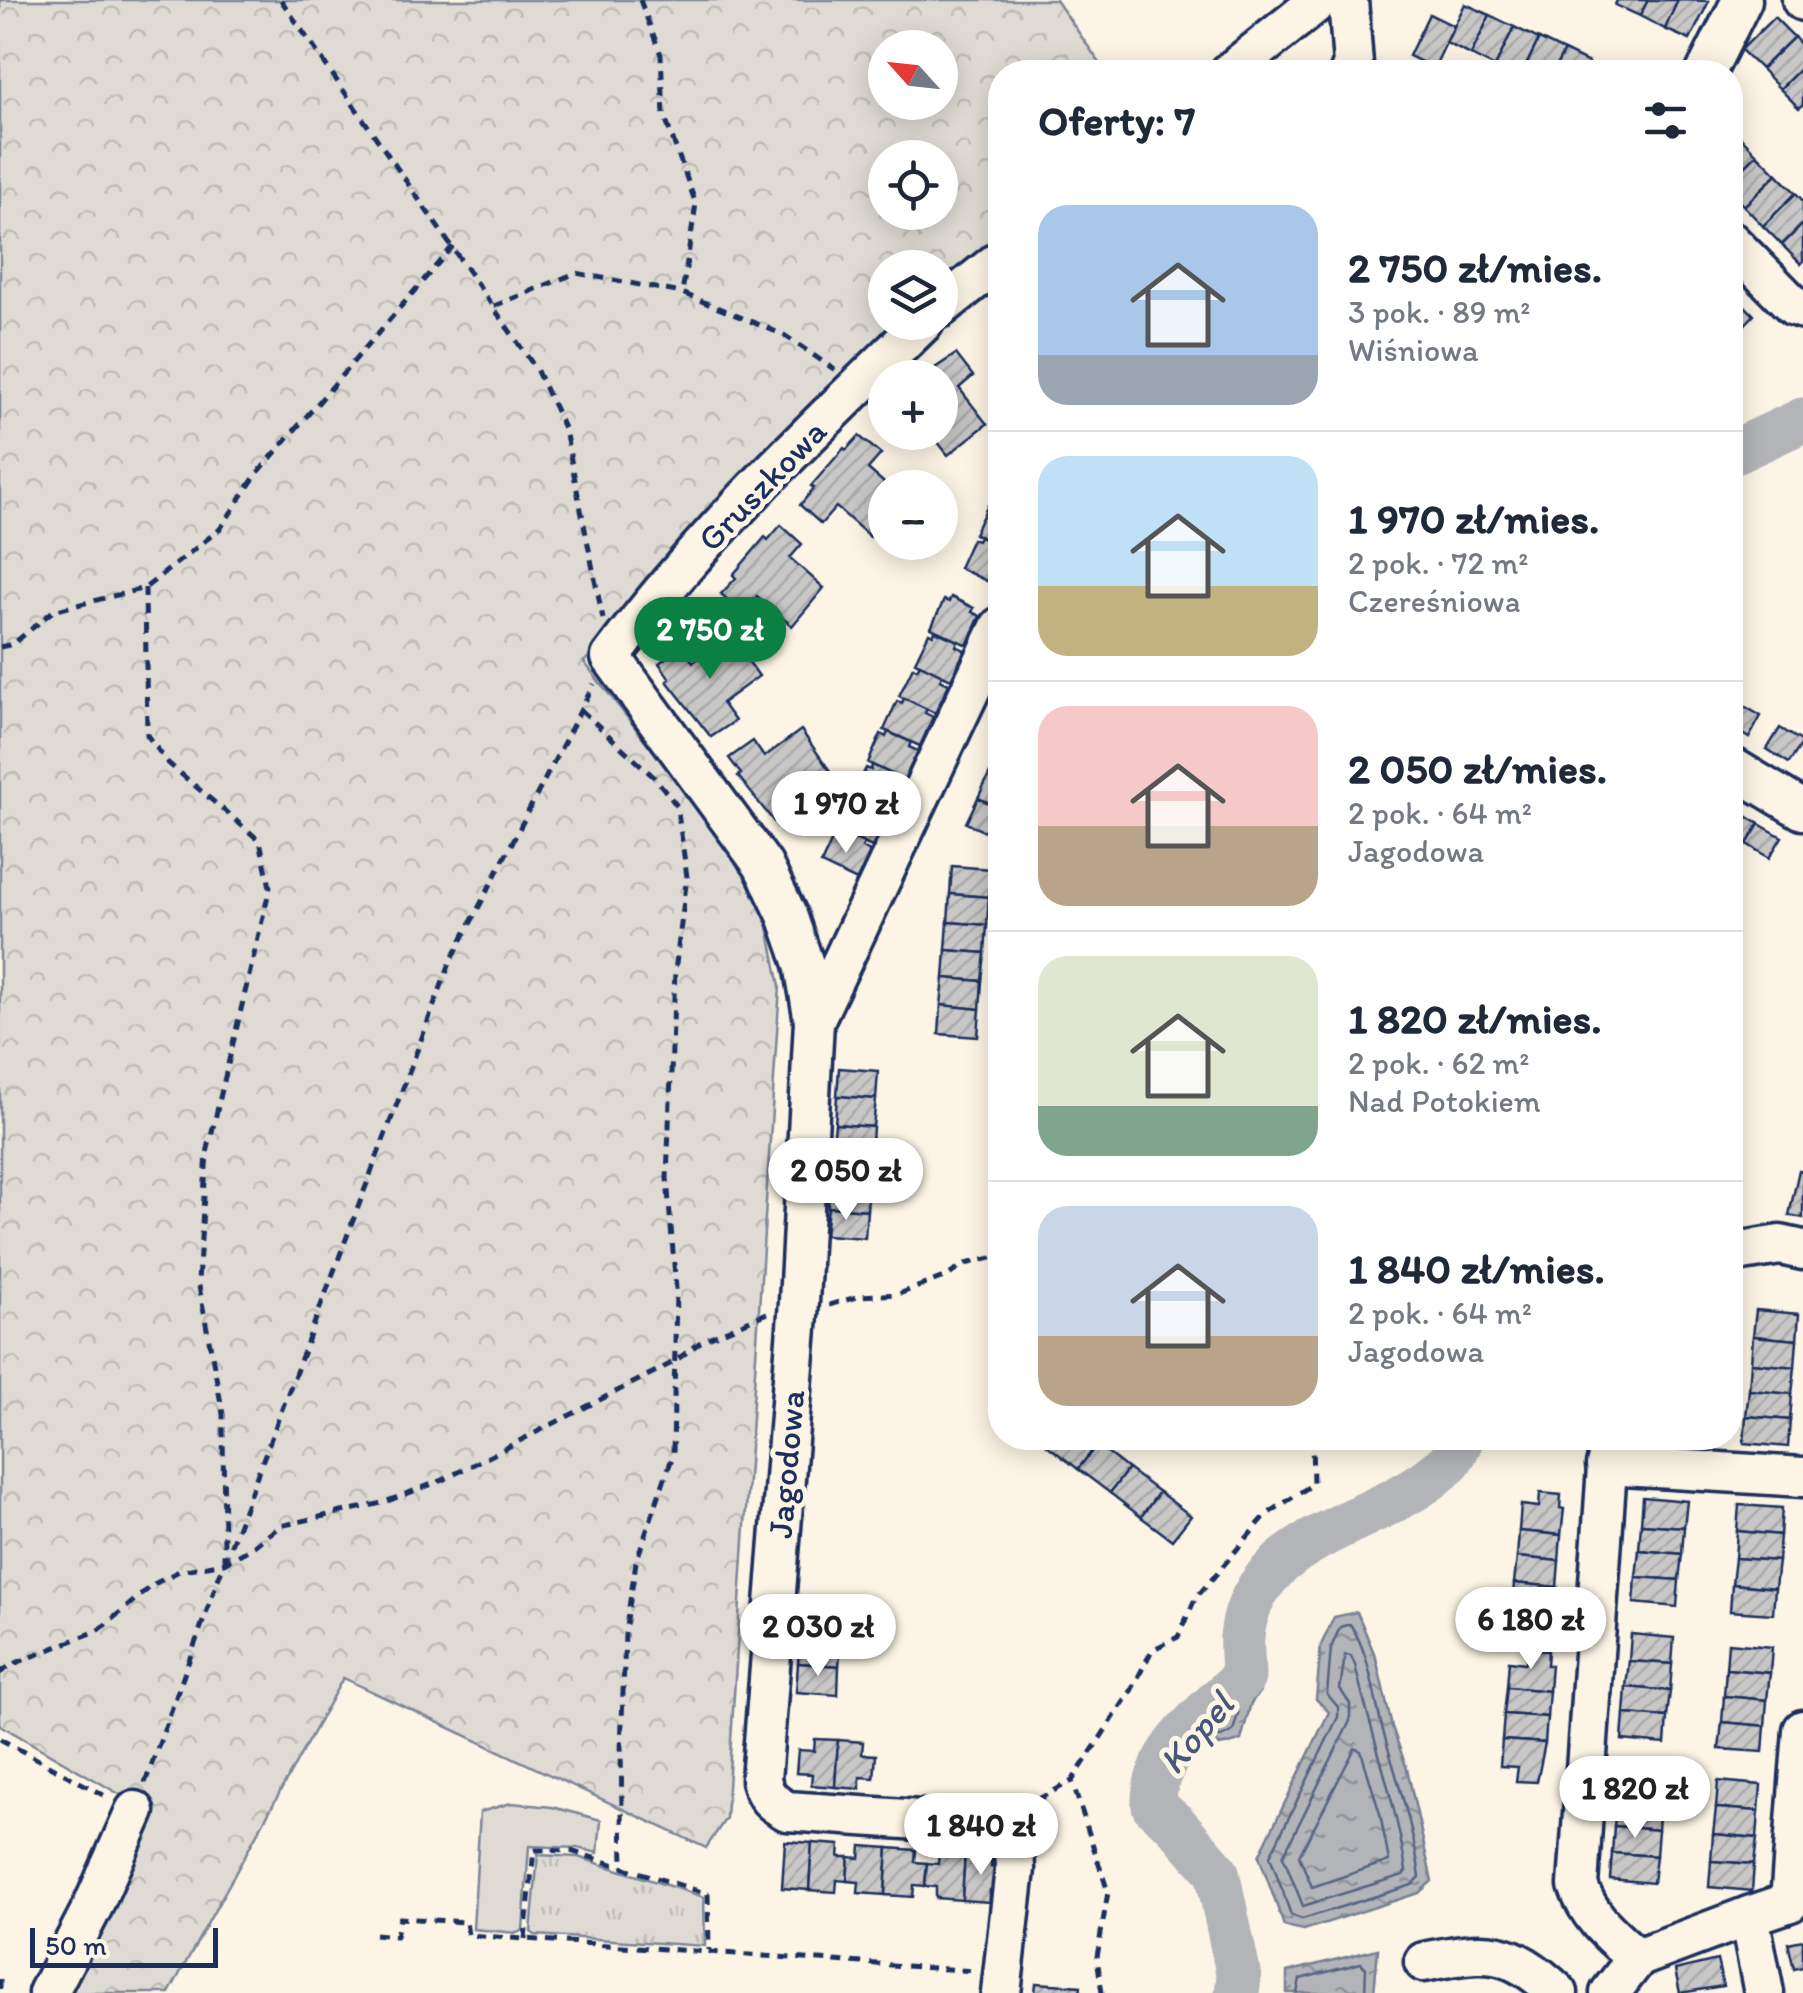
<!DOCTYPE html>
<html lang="pl">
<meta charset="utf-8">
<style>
body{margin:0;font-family:Itim,sans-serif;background:#f2f2f3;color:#1f2937;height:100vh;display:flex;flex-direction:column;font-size:38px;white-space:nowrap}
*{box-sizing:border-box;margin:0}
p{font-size:32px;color:#747a83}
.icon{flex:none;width:55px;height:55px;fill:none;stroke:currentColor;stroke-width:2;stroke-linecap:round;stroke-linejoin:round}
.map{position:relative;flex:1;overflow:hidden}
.side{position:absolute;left:988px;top:60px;width:755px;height:1390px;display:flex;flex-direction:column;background:#fff;border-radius:40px;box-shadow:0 5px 25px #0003}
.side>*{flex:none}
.needle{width:65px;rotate:297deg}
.buttons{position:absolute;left:868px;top:30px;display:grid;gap:20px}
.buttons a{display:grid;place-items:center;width:90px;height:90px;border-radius:50%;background:#fff;box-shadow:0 5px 25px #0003;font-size:50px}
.scale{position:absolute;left:30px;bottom:25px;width:188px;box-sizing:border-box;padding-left:10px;border:5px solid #1b2f5e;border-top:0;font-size:28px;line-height:35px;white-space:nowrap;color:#1b2f5e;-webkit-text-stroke:8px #fcf5e5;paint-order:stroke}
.price{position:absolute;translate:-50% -85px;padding:0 22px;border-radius:35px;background:#fff;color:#222;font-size:32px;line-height:65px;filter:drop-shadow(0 2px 5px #0008)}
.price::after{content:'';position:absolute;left:50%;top:60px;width:30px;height:22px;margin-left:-15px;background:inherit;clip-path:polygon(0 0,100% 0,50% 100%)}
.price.selected{background:#0b8043;color:#fff}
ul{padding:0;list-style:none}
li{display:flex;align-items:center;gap:30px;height:250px;padding:0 50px}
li+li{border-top:2px solid #e0e1e3}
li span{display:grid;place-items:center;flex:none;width:280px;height:200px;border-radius:30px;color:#555}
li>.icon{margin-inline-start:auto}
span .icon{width:120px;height:120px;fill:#fffc;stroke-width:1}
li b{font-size:42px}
h2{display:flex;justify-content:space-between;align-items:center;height:120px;padding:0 50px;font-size:42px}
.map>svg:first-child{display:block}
.grass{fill:url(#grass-tufts);stroke:#7d8599;stroke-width:2.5}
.forest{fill:url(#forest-crowns);stroke:#7d8599;stroke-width:2.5;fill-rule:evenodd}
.green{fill:#dfdbd4;stroke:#7d8599;stroke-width:2.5}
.water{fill:url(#water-ripples);stroke:#767f94;stroke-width:2.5}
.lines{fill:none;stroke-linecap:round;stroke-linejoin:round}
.shore{stroke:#576482;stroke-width:2.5}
.river{stroke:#b2b4b8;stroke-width:45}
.building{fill:url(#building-hatch);stroke:#1b2f5e;stroke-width:2.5}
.minor-casing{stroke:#1b2f5e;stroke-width:45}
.path{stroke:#1b2f5e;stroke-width:5;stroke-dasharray:10 8;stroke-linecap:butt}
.minor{stroke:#fcf5e5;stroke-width:38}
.labels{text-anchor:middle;stroke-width:10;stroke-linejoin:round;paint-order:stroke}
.street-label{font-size:35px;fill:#1b2f5e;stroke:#fcf5e5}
.water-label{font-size:38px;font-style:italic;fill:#485779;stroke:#fcf5e5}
</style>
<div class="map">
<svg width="1803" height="1993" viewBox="0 0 1803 1993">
<defs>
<pattern id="grass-tufts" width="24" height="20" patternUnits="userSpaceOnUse" patternTransform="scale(2.5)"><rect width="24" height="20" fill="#dfdbd4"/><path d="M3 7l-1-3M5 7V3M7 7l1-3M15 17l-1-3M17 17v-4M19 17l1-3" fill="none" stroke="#bfbcb8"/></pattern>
<pattern id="forest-crowns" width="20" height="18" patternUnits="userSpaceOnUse" patternTransform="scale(2.5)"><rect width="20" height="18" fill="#dfdbd4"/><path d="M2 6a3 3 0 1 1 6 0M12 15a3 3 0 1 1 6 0" fill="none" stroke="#bfbcb8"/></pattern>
<pattern id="water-ripples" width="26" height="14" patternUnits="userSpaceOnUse" patternTransform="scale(2.5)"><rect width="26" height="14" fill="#b2b4b8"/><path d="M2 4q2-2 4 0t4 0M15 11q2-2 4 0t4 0" fill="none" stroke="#909399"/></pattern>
<pattern id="building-hatch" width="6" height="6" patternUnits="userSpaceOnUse" patternTransform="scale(2.5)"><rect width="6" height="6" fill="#c8c7c6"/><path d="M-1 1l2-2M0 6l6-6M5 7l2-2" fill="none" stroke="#ababac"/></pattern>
</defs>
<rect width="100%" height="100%" fill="#fcf5e5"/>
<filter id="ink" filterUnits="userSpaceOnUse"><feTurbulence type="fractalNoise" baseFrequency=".01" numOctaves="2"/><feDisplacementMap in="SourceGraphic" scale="20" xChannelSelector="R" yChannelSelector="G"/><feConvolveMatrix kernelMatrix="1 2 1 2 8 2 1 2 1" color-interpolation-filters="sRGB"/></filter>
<g filter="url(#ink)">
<!-- grass -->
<polygon class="grass" points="538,1855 578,1857 704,1897 705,1946 535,1935 531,1932"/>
<!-- forest -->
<path class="forest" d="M0 0H1056L1106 72H1000V239L940 288V268H885V322L901 323 752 472 584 662 760 888 780 986 726 1818 706 1848 343 1678 169 1993H65L145 1809 0 1725ZM885 48H940V102H885ZM885 158H940V212H885Z"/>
<!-- green -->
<polygon class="green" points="511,1803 552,1807 601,1820 598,1853 578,1848 529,1846 523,1930 517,1933 473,1929 480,1812"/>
<!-- water -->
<g class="water">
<polygon points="1357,1612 1376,1658 1392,1727 1407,1769 1432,1881 1419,1893 1304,1930 1284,1926 1259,1856 1329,1712 1316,1699 1321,1645 1334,1617"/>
<path d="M1234 1664 1260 1691 1251 1703 1241 1740C1219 1749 1203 1748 1181 1740 1180 1735 1177 1729 1177 1724 1179 1703 1218 1675 1234 1664Z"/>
<polygon points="1378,1949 1374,1993 1287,1993 1287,1972"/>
</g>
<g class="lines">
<!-- shore -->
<g class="shore">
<path d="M1350 1624C1370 1654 1373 1693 1382 1727 1396 1777 1413 1825 1420 1877L1412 1885 1302 1919 1291 1915 1270 1856 1338 1717V1707L1327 1694 1331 1648 1340 1627Z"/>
<path d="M1345 1655 1351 1656 1355 1665C1371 1734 1396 1801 1406 1871L1403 1875 1303 1906 1283 1856 1350 1721V1704L1340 1689Z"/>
<polygon points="1228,1680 1233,1680 1244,1693 1233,1731 1221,1737 1191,1733 1188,1724 1194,1712"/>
<polygon points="1355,1748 1361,1751 1380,1814 1389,1861 1312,1887 1299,1856"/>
<polyline points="1297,1993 1300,1979 1361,1963 1366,1968 1365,1993"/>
</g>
<!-- river -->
<g class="river">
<polyline points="1730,454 1803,420"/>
<path d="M1237 1993 1239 1977 1217 1872 1175 1824 1154 1806C1151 1752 1208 1712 1243 1677 1243 1664 1241 1651 1242 1638 1251 1531 1385 1526 1447 1464 1454 1457 1458 1446 1462 1438"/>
</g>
</g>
<!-- building -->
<g class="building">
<polygon points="1617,0 1648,0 1640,16 1615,5"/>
<polygon points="1648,0 1678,0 1665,29 1640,16"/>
<polygon points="1678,0 1709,1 1690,40 1665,29"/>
<polygon points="1465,4 1490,15 1471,55 1446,43"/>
<polygon points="1429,14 1454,26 1434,68 1409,56"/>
<polygon points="1490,15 1514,27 1495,67 1471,55"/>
<polygon points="1774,17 1794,37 1761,69 1741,50"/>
<polygon points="1514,27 1539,39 1523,72 1507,72 1495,67"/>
<polygon points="1794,37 1803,47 1803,66 1780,89 1761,69"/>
<polygon points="1539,39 1564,51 1553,72 1523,72"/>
<polygon points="1564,51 1589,63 1584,72 1553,72"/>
<polygon points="1803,66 1803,105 1799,108 1780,89"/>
<polygon points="1736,132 1757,154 1730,181 1730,138"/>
<polygon points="1757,154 1777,174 1744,206 1730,192 1730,181"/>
<polygon points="1777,174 1796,193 1763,226 1744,206"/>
<polygon points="1796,193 1803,201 1803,224 1782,245 1763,226"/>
<polygon points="1803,224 1803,261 1801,264 1782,245"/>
<polygon points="1735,296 1754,315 1730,340 1730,301"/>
<polygon points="956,354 973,376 959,388 987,424 948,455 930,432 940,432 940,378 920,378"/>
<polygon points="859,436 881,454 868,469 890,488 885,488 885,519 870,537 836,507 821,524 800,505 814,488 811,486 844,448 846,450"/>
<polygon points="995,503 1000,505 1000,546 974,534 988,505 993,507"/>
<polygon points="781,525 802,544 790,558 824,588 792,626 757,596 743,613 721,594 736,578 733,575 765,537 768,540"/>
<polygon points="979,537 1000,546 1000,574 995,585 959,568 972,539 977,541"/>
<polygon points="951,597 974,608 972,612 980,616 967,645 931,628 944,600 949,602"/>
<polygon points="935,631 958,641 956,646 965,650 951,679 915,662 929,633 933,635"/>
<polygon points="730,636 759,676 722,703 735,721 711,737 667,681 670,679 659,663 682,647 693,662"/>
<polygon points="920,664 942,675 940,680 949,684 935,713 899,696 913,667 917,669"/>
<polygon points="904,698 927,709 925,713 933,717 920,746 884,730 897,701 902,703"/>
<polygon points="1739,703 1761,716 1749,738 1730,727 1730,717"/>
<polygon points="1780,728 1803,742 1789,763 1767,749"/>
<polygon points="801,730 830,771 793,797 805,815 782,832 738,776 741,774 729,758 753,741 764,757"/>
<polygon points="888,732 911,742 909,747 918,751 904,780 868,763 881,734 886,737"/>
<polygon points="872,765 896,776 893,781 902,785 888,814 852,797 866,768 871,770"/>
<polygon points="990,773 1000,778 1000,808 978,798"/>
<polygon points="978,798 1000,808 1000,839 966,823"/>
<polygon points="857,799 880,810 878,815 886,819 872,847 836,831 850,802 855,804"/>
<polygon points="1737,810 1759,824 1747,844 1730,834 1730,821"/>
<polygon points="1759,824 1782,837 1769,858 1747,844"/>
<polygon points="841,833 864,843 862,848 870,852 857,881 821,864 834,836 839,838"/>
<polygon points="952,866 991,869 989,897 950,894"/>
<polygon points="950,894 989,897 987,925 948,922"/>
<polygon points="948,922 987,925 985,953 946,950"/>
<polygon points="946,950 985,953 982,981 944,978"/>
<polygon points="944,978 982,981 980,1009 941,1005"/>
<polygon points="941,1005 980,1009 978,1037 939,1034"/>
<polygon points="839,1068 878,1071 876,1099 837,1096"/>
<polygon points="837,1096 876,1099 873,1127 835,1124"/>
<polygon points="835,1124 873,1127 871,1155 832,1152"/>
<polygon points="832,1152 871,1155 869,1182 830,1179"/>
<polygon points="1799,1170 1803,1171 1803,1218 1789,1215"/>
<polygon points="830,1179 869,1182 867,1210 828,1207"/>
<polygon points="828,1207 867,1210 865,1238 825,1235"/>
<polygon points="1756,1310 1799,1314 1797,1340 1753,1336"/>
<polygon points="1753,1336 1797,1340 1795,1367 1751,1363"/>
<polygon points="1751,1363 1795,1367 1792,1394 1749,1390"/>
<polygon points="1749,1390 1792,1394 1790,1420 1746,1416"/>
<polygon points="1746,1416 1790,1420 1788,1447 1744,1443"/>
<polygon points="1053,1438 1087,1438 1097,1445 1078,1469 1047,1445"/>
<polygon points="1097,1445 1128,1469 1110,1493 1078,1469"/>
<polygon points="1128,1469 1159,1492 1141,1517 1110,1493"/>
<polygon points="1159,1492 1191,1516 1172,1540 1141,1517"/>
<polygon points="1540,1493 1561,1495 1560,1508 1564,1509 1561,1535 1519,1531 1521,1505 1539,1507"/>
<polygon points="1643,1497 1687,1501 1684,1527 1641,1524"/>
<polygon points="1739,1505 1782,1508 1780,1535 1737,1531"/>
<polygon points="1641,1524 1684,1527 1682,1554 1639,1550"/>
<polygon points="1519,1531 1561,1535 1559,1561 1517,1557"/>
<polygon points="1737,1531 1780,1535 1778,1561 1735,1558"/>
<polygon points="1639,1550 1682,1554 1679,1580 1636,1577"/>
<polygon points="1517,1557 1559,1561 1557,1587 1514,1583"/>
<polygon points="1735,1558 1778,1561 1775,1588 1732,1584"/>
<polygon points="1636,1577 1679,1580 1677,1607 1634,1603"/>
<polygon points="1514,1583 1557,1587 1550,1626 1529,1624 1530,1611 1512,1609"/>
<polygon points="1732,1584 1775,1588 1773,1614 1730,1611"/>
<polygon points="1631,1634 1674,1638 1672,1664 1629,1661"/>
<polygon points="800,1635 841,1639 839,1666 798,1663"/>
<polygon points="1728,1643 1772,1647 1770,1673 1726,1669"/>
<polygon points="1527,1649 1548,1651 1547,1665 1551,1665 1549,1691 1507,1687 1509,1661 1526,1663"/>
<polygon points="1629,1661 1672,1664 1670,1691 1626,1687"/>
<polygon points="798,1663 839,1666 838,1695 796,1692"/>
<polygon points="1726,1669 1770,1673 1767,1700 1724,1696"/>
<polygon points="1507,1687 1549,1691 1547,1717 1504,1714"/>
<polygon points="1626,1687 1670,1691 1667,1717 1624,1714"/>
<polygon points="1724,1696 1767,1700 1765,1726 1722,1722"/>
<polygon points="1504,1714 1547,1717 1545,1743 1502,1740"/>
<polygon points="1624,1714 1667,1717 1665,1744 1622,1740"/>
<polygon points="1722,1722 1765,1726 1763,1752 1719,1749"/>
<polygon points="815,1739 838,1740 835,1787 811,1785 812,1774 796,1773 798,1750 814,1751"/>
<polygon points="838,1740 863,1742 862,1754 876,1755 874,1778 860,1777 860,1789 835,1787"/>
<polygon points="1502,1740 1545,1743 1537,1782 1516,1781 1518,1767 1500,1766"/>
<polygon points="1619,1773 1662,1777 1660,1803 1617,1800"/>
<polygon points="1718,1781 1761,1785 1759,1811 1716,1808"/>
<polygon points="1617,1800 1660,1803 1658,1830 1614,1826"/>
<polygon points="1716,1808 1759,1811 1757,1838 1713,1834"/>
<polygon points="1614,1826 1658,1830 1656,1856 1612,1853"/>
<polygon points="1713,1834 1757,1838 1754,1864 1711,1861"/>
<polygon points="785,1841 812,1843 809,1890 782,1888"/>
<polygon points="812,1843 840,1845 839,1857 849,1857 847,1881 837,1880 836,1892 809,1890"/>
<polygon points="861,1846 888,1848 885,1895 858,1893 859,1882 847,1881 849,1857 860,1858"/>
<polygon points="888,1848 916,1850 915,1862 927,1863 925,1886 914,1885 913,1897 885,1895"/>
<polygon points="939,1851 965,1853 962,1900 936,1898 936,1887 925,1886 927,1863 938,1864"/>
<polygon points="965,1853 992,1855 991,1867 1004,1868 1003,1891 990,1890 989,1902 962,1900"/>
<polygon points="1612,1853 1656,1856 1653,1883 1610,1879"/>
<polygon points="1711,1861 1754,1864 1752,1891 1709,1887"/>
<polygon points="1803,1940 1803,1967 1794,1969 1788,1943"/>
<polygon points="1717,1960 1723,1986 1680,1993 1675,1970"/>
<polygon points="1036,1983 1081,1986 1080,1993 1035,1993"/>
</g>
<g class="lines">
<!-- minor casing -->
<g class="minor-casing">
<g id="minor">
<polyline points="1348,0 1353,64 1350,72"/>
<polyline points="1802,0 1803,1"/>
<polyline points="1230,72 1320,0"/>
<polyline points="1706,72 1742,0"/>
<polyline points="1730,241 1794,306 1803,309"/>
<polyline points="940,308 1000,260"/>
<path d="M924 322C814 429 702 534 611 657L763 865 787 915 804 964 814 1021 799 1302 761 1780C765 1797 772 1803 787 1811L979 1824 1007 1835 1014 1849 1015 1869 1001 1993"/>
<polyline points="1730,766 1803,810"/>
<polyline points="814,1021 1000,627"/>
<polyline points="1730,1253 1780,1245 1803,1250"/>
<path d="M1609 1438 1578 1885C1589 1918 1611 1935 1637 1958L1749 1916"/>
<polyline points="1606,1465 1803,1477"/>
<path d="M1424 1962C1488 1949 1508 1947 1558 1993"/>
<polyline points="48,1993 93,1906 135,1811"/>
<polyline points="1610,1993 1637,1958"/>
<polyline points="1764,1993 1749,1916 1790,1902 1803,1730"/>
</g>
</g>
<!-- path -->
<g class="path">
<polyline points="281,0 536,369 565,430 603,619"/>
<polyline points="640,0 661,55 664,115 696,204 682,293"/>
<polyline points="494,306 576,273 682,293 784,335 835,370"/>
<polyline points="145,588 147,735 167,762 260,841 270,887 207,1153 198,1281 223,1414 224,1559"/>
<polyline points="0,647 13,644 53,611 145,588 220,529 256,475 453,246"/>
<polyline points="581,710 656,779 677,806 687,877 675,971 667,1178 676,1289 673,1455 636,1562 625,1633 621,1752 623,1867"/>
<polyline points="829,1305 860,1296 899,1294 949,1275 965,1264 1000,1256"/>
<polyline points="0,1673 11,1665 99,1630 154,1584 179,1571 224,1563 250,1549 280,1526 382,1503 443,1480 674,1362 703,1340 767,1313"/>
<polyline points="0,1739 107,1797"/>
<polyline points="145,1783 224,1563 450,963 594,684"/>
<polyline points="1022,1808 1072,1781"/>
<polyline points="375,1934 396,1936 400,1918 466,1922 468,1935 975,1971"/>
<polyline points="525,1939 534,1850 571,1851 708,1894 709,1950"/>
<polyline points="0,1979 0,1993"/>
<polyline points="1102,1993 1097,1957 1108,1892 1072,1781 1131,1691 1152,1650 1178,1637 1195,1599 1266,1515 1313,1484 1312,1438"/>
</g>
<!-- minor -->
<use href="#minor" class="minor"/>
</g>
</g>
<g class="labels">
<!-- street labels -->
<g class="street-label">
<text transform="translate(762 485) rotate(-46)" y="12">Gruszkowa</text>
<text transform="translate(786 1464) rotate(-85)" y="12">Jagodowa</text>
</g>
<!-- water labels -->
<g class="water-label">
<text transform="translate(1196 1733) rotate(-50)" y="13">Kopel</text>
</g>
</g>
</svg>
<div class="buttons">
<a><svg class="needle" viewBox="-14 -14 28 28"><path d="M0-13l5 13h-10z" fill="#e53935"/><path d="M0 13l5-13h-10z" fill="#747a83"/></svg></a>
<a><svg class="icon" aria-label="locate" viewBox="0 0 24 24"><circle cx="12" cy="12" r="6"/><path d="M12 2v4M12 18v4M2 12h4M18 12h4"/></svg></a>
<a><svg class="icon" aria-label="layers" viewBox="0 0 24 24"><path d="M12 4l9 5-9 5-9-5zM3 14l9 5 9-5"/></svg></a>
<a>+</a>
<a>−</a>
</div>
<div class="scale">50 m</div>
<b class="price selected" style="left:710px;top:682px">2 750 zł</b>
<b class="price" style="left:846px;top:856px">1 970 zł</b>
<b class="price" style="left:846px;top:1223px">2 050 zł</b>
<b class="price" style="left:1531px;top:1672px">6 180 zł</b>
<b class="price" style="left:818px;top:1679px">2 030 zł</b>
<b class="price" style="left:1635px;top:1841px">1 820 zł</b>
<b class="price" style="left:981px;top:1878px">1 840 zł</b>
<section class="side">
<h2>Oferty: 7<svg class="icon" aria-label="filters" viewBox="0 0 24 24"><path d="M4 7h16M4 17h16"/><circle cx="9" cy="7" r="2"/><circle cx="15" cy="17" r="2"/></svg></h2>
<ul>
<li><span style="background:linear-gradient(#a9c7e8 75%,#9aa5b1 0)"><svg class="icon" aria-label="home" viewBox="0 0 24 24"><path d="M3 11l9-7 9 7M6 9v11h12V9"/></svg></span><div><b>2 750 zł/mies.</b><p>3 pok. · 89 m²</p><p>Wiśniowa</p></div></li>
<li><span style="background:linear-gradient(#bfe0f5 65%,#c2b280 0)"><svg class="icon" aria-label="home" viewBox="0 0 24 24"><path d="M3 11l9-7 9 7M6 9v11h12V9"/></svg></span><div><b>1 970 zł/mies.</b><p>2 pok. · 72 m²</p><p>Czereśniowa</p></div></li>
<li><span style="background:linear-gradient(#f6c9c9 60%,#b9a48a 0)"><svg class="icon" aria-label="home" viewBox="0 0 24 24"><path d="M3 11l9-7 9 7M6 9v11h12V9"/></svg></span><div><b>2 050 zł/mies.</b><p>2 pok. · 64 m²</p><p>Jagodowa</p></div></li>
<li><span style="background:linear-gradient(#dfe7d0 75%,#7fa58c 0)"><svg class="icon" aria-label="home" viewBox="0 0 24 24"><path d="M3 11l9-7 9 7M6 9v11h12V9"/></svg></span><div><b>1 820 zł/mies.</b><p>2 pok. · 62 m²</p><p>Nad Potokiem</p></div></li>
<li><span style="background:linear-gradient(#c9d6e8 65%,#b9a48a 0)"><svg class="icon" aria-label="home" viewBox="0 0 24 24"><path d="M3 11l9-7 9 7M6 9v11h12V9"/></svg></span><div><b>1 840 zł/mies.</b><p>2 pok. · 64 m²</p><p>Jagodowa</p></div></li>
</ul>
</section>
</div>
